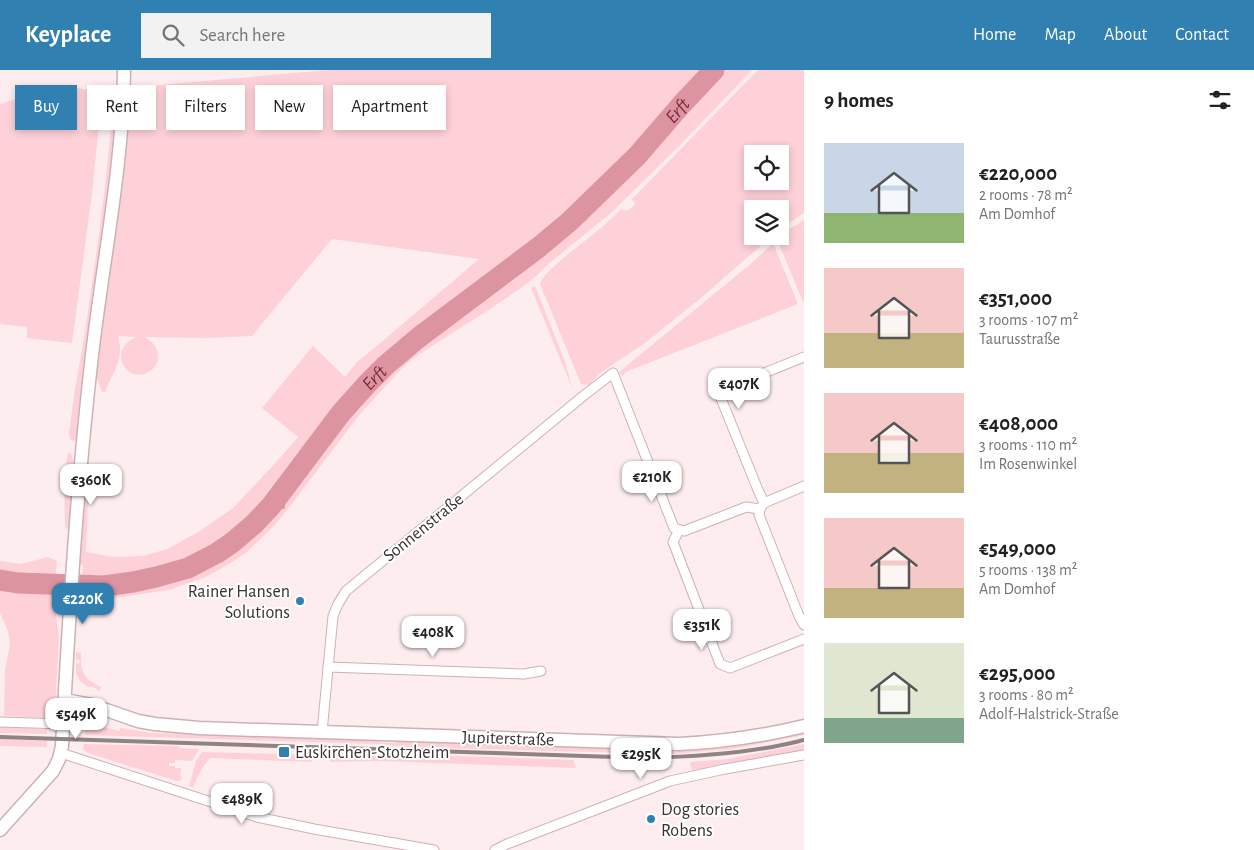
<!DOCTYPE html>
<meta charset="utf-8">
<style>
body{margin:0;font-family:"Alegreya Sans",sans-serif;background:#f2f2f2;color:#202124;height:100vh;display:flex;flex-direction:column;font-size:19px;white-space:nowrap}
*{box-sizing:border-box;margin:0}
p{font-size:16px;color:#757577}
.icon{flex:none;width:28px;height:28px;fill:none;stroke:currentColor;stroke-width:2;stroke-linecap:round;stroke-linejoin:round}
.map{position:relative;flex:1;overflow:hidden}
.drawer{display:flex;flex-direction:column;background:#fff;width:450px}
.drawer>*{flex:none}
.banner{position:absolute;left:15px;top:15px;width:475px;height:45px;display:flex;gap:10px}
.controls{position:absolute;left:744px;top:75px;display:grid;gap:10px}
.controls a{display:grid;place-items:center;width:45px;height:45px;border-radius:0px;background:#fff;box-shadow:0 2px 8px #0003;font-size:25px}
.price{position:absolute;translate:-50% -42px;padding:0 11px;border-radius:10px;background:#fff;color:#222;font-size:16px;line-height:32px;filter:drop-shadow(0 1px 2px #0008)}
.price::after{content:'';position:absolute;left:50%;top:30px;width:15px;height:11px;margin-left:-8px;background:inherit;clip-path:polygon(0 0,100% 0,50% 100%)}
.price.selected{background:#3080b2;color:#fff}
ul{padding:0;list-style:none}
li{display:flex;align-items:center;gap:15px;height:125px;padding:0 20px}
li span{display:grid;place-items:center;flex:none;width:140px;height:100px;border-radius:0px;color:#555}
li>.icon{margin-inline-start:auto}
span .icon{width:60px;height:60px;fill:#fffc;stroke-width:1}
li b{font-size:21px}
h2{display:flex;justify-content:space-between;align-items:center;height:60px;padding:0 20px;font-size:21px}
.tag{padding:0 18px;border-radius:0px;background:#fff;box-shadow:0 2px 8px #0003;font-size:18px;line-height:45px}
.tag.selected{background:#3080b2;color:#fff}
header{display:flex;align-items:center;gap:30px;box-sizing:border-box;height:70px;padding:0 25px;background:#3080b2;color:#fff}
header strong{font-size:24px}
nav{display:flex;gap:28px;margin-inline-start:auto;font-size:18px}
.search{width:350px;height:45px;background:#f2f2f2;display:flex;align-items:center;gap:12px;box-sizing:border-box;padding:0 18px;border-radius:0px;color:#757577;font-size:19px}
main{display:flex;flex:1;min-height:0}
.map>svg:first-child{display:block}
.green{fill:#fdd1d7;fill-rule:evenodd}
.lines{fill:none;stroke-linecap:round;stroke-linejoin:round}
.stream{stroke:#dc94a0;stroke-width:4}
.river{stroke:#dc94a0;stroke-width:21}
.street-casing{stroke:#ccb1b5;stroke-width:11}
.secondary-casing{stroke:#ccb1b5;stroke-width:15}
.street{stroke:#fff;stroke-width:9}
.secondary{stroke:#fff;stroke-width:12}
.rail{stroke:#908384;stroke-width:4}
.poi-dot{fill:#3080b2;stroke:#fff;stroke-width:2}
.labels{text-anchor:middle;stroke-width:4;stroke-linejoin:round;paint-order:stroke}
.street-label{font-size:18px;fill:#3a3031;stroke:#fff}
.poi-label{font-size:18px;fill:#3a3031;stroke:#fff;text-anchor:start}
.water-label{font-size:19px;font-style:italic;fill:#7b273c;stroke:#fff}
</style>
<header>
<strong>Keyplace</strong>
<div class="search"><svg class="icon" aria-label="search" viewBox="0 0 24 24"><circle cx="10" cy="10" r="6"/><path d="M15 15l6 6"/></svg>Search here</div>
<nav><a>Home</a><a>Map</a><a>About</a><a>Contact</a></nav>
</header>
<main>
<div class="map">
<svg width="804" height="780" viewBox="0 0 804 780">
<rect width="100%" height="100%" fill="#feedef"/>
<!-- green -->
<g class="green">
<path d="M328 0H752L679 76 612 142 551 192 535 207 521 218 490 239 424 281 406 294 360 344 291 435 274 456 247 482 229 494 206 507 169 520 79 533 78 531 80 530 81 520 128 517 148 505 126 509 107 511 82 510 83 495 80 494 85 400H89L86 482 114 487 143 486 167 479 200 461 233 438 279 389 298 367 262 338 313 276 345 307 356 293 378 275 479 189 332 169 252 266 204 268 144 267C152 271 159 277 158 288 158 293 155 298 150 301 130 316 104 282 136 267L118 266C118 270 120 274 120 278 121 295 110 307 105 322H102L95 303 119 129 130 35 131 29 138 20 146 17 160 15Z"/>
<path d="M758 0H804V143L780 159V139H752V166H772L702 227 645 273 600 303 589 315 581 314 540 214C542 202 591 167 602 157 609 151 616 144 622 138L623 140 627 141 635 135 634 131 631 130ZM752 84H780V111H752Z"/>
<path d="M57 17C72 17 85 18 100 23V46L92 123 72 273 27 268V257L0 254V34L44 20Z"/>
<path d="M114 27 116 30V41C108 151 87 260 76 370L73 371 70 369 69 363 75 319 84 269 100 158 106 108Z"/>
<polygon points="804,150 804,232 803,232 777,169 791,158"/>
<polygon points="773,173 798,234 628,301 621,306 619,302 753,192"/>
<polygon points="535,216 564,289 573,320 531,218"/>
<path d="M69 382 71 383 73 391 70 452 67 459 66 460C64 445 63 394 69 382Z"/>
<polygon points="48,487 57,491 54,531 59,567 55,640 49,648 4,646 5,600 10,574 8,561 0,543 0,491 21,494"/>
<path d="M76 582 81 583C80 602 84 609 101 617L100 621 91 616 89 617C78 612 75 605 76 594L80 593V590H76Z"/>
<polygon points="87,650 96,651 105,653 104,657 119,661 121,658 152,663 202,664 377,670 377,672 395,673 397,670 697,680 717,678 722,676 804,661 804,665 733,679 673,684 403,677 377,674 85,665 84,652"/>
<polygon points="0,657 47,659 47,664 0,663"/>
<polygon points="0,669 47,671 47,677 0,676"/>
<polygon points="84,674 179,676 179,678 199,679 198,681 192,691 175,690 175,693 169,693 169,696 175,696 175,698 181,698 180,706 182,707 180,711 177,711 91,684 83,680"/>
<polygon points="804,674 804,680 692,702 690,692 728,689"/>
<polygon points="202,682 313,685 312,692 210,688 202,698 193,717 189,716 196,691"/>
<polygon points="330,683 400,686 400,684 573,690 576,698 380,691 330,692"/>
</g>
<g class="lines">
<!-- stream -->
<polyline class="stream" points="281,423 283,437"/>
<!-- river -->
<path class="river" id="s1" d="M0 510 18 513 104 516 133 512 156 507 188 498 217 483 233 472 254 454 271 436 341 343 368 313 386 295 418 268 539 177 569 152 637 86 682 34 714 0"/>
<!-- street casing -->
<g class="street-casing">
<g id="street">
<polyline points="804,416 764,433 760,439 759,445 799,546 804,555"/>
<polyline points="764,433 758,420 720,326 724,319 804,287"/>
<polyline points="679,460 673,472 720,594 730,598 804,569"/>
<polyline points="328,597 524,604 541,601"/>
<polyline points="0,652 64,654"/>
<polyline points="322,662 333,546 338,534 346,521 582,327 613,303 674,458 684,461 746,437 760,439"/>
<polyline points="61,683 257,747 314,759 434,780"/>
<polyline points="495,780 507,774 670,711 725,699 804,685"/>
</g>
</g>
<!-- secondary casing -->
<g class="secondary-casing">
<g id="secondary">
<path d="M65 630 92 635 138 651 155 654 199 658 679 674C721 672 763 666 804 656"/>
<path d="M0 760 53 701 59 689 62 676C69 545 77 415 92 285 103 190 123 95 124 0"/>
</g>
</g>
<!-- street -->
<use href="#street" class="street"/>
<!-- secondary -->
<use href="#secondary" class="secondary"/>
<!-- rail -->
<path class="rail" d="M0 667 645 688C685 687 726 685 766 678 779 676 791 673 804 670"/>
</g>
<!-- markers -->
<g class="poi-dot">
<circle cx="300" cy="531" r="5"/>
<rect x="278" y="676" width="12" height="12" rx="2.5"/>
<circle cx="651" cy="749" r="5"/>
</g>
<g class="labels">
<!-- street labels -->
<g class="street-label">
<text transform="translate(423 457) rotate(-39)" y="6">Sonnenstraße</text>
<text transform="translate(508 668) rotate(2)" y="6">Jupiterstraße</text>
</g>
<!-- poi labels -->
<g class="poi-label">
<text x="290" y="527" text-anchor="end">Rainer Hansen<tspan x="290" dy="21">Solutions</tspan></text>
<text x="295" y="688">Euskirchen-Stotzheim</text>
<text x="661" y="745">Dog stories<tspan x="661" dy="21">Robens</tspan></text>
</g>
<!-- water labels -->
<g class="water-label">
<text dy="7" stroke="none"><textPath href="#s1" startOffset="865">Erft</textPath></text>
<text dy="7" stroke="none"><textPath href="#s1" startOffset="460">Erft</textPath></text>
</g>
</g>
</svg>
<div class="controls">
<a><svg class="icon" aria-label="locate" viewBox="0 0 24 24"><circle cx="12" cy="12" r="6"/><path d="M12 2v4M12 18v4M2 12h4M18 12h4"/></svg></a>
<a><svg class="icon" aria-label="layers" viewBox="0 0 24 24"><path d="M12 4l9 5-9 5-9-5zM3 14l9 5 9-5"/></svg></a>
</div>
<b class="price" style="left:739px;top:340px">€407K</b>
<b class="price" style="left:652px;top:433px">€210K</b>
<b class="price" style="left:91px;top:436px">€360K</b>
<b class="price selected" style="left:83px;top:555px">€220K</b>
<b class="price" style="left:702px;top:581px">€351K</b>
<b class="price" style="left:433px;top:588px">€408K</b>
<b class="price" style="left:76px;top:670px">€549K</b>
<b class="price" style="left:641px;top:710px">€295K</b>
<b class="price" style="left:242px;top:755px">€489K</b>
<div class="banner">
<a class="tag selected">Buy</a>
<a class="tag">Rent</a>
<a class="tag">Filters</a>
<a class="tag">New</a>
<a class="tag">Apartment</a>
</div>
</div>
<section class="drawer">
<h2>9 homes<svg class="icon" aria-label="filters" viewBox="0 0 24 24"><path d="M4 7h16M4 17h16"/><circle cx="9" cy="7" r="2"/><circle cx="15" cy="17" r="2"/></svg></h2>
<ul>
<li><span style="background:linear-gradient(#c9d6e8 70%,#8fb573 0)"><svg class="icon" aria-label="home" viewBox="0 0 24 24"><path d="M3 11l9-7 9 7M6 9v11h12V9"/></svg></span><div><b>€220,000</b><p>2 rooms · 78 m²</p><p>Am Domhof</p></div></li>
<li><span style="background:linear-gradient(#f6c9c9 65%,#c2b280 0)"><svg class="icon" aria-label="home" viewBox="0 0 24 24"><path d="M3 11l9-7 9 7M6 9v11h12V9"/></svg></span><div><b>€351,000</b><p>3 rooms · 107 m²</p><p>Taurusstraße</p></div></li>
<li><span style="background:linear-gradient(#f6c9c9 60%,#c2b280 0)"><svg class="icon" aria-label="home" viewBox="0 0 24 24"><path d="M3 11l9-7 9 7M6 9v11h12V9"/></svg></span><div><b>€408,000</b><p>3 rooms · 110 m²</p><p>Im Rosenwinkel</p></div></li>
<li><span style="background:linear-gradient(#f6c9c9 70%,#c2b280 0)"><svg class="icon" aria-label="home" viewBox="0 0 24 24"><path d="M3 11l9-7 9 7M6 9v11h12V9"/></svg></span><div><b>€549,000</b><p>5 rooms · 138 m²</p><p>Am Domhof</p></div></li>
<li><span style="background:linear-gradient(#dfe7d0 75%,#7fa58c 0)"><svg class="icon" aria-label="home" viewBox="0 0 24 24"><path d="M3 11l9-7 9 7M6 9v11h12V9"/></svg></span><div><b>€295,000</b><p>3 rooms · 80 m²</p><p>Adolf-Halstrick-Straße</p></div></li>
</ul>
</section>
</main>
